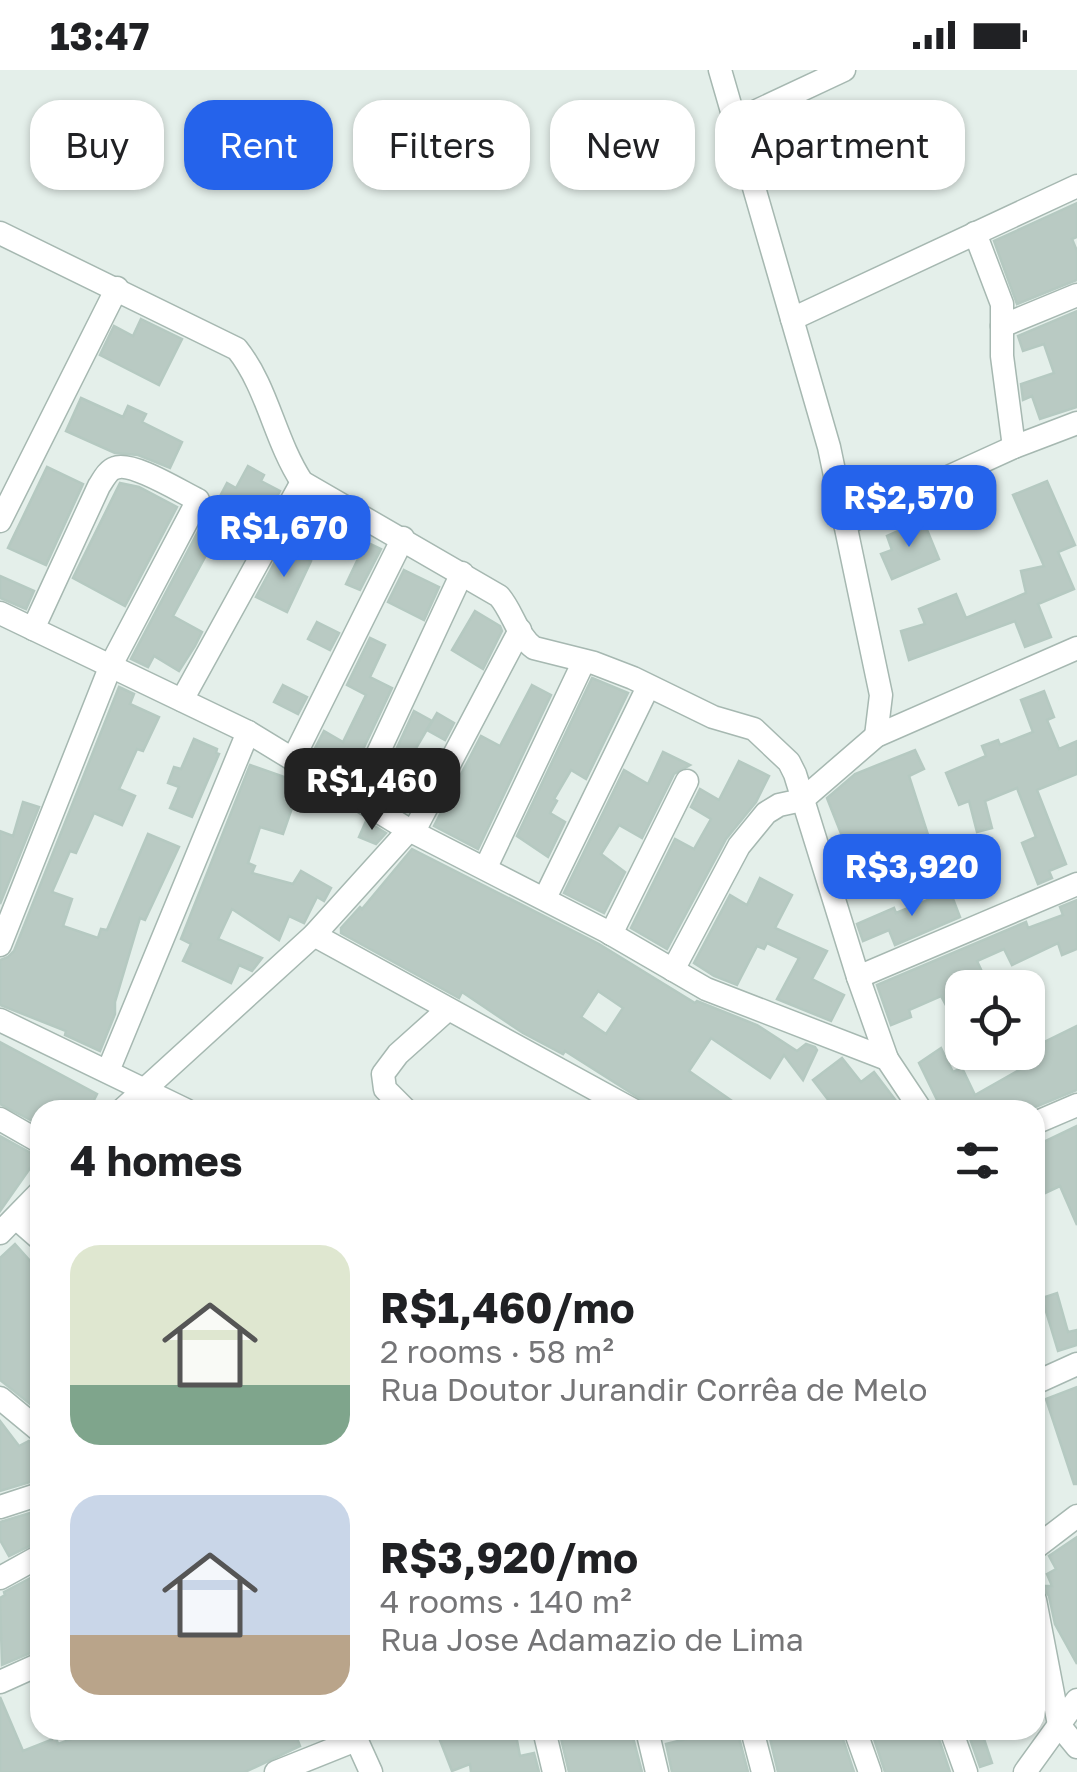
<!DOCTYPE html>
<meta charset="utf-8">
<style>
body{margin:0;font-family:"Golos Text",sans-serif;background:#f2f2f2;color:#202124;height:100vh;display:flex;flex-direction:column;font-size:38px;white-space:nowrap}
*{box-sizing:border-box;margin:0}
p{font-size:32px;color:#757577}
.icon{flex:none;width:55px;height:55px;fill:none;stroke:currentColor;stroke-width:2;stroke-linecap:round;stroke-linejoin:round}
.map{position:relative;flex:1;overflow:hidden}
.drawer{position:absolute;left:30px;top:1030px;width:1015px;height:640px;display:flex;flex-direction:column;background:#fff;border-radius:30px;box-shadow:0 2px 8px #0004}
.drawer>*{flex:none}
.top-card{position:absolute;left:30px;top:30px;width:1018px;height:90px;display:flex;gap:20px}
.tools{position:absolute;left:945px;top:900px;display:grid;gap:20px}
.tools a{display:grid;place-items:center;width:100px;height:100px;border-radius:20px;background:#fff;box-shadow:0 2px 8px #0004;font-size:50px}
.price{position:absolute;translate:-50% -85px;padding:0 22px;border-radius:20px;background:#2563eb;color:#fff;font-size:32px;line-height:65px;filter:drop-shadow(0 2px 5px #0008)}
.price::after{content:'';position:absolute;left:50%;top:60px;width:30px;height:22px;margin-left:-15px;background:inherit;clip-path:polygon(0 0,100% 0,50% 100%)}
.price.selected{background:#222;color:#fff}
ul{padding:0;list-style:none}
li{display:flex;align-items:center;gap:30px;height:250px;padding:0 40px}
li span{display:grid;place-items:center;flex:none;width:280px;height:200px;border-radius:30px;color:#555}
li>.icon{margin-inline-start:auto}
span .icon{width:120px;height:120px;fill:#fffc;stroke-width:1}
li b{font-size:42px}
h2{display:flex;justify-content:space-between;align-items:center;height:120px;padding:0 40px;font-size:42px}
.pill{padding:0 35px;border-radius:30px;background:#fff;box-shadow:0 2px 8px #0004;font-size:35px;line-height:90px}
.pill.selected{background:#2563eb;color:#fff}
.status{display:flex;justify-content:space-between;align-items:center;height:70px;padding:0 50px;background:#fff;direction:ltr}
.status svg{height:28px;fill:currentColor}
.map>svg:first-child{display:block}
.building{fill:#b9cac3;stroke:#b5c9c1;stroke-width:2.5;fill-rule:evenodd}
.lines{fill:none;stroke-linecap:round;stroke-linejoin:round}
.minor-casing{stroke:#a6b8b1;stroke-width:25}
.minor{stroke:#fff;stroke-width:22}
</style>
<div class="status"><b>13:47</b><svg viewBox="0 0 49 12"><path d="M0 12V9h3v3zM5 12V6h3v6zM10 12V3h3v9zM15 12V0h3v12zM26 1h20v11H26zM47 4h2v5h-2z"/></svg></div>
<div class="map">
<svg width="1077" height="1702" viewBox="0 0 1077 1702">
<rect width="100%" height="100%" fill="#e4efea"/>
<!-- building -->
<g class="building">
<polygon points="1077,133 1077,167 1072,169 1077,181 1077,210 1017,234 994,171"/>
<polygon points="1077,241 1077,337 1040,349 1032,326 1023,330 1021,314 1054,303 1044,274 1023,281 1018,266"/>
<polygon points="141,249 182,269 159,315 100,285 114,256 133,266"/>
<polygon points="81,328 123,347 128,336 146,344 142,352 182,372 170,398 138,385 115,383 66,361"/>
<polygon points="248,396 264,405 261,411 280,421 265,448 235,432 173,546 202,562 195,576 179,601 154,586 148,597 131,589 202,454 205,455 227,413 236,418"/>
<polygon points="47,397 83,414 46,495 8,478"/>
<polygon points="1047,411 1075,475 1058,482 1074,519 1038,534 1051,567 1025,577 1015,551 909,590 901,561 925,554 919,539 956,524 966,548 1026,523 1021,501 1044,496 1013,425"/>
<polygon points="120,413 139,417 177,437 125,536 73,508"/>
<polygon points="923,450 939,489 892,509 881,484 892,480 887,466"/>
<polygon points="366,472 381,479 360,520 346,514"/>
<polygon points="283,477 311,491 287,542 256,527"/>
<polygon points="404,500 439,517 424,550 388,532"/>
<polygon points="0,506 34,521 26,539 0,528"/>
<polygon points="475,541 500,556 502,561 483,599 452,580"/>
<polygon points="317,552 339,563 330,580 308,569"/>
<polygon points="370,568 385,575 370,607 392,618 350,707 312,684 324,661 343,672 366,625 347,615"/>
<polygon points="592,608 628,623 586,709 571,700 554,729 557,731 550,743 565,752 548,787 517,766"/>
<polygon points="283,615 307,627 298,644 274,632"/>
<polygon points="532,615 551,625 478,779 434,756 481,666 500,676"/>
<polygon points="119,617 134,624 130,634 159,647 143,681 137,679 119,719 135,726 122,755 94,743 76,783 70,781 52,822 72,829 63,856 98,868 101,859 107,860 148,764 179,777 145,850 140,848 115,932 115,944 100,981 65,965 66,961 0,935 0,890 8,887 14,881"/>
<polygon points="1044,621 1054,647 1047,650 1059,679 1077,671 1077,704 1037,720 1066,794 1049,801 1052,808 1038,814 1022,773 1036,767 1017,718 985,731 992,758 977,762 969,731 959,735 946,703 986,686 982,676 998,670 1000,675 1033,662 1021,630"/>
<polygon points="414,641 432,651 405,697 425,708 407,741 377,721"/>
<polygon points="437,643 454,653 445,670 427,660"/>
<polygon points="194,669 217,679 216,683 219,684 192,747 170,738 179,717 168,713 174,697 181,699"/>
<polygon points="915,680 924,699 909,706 931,774 878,793 883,811 848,823 833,775 844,771 827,728 855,704"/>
<polygon points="663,682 690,695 674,704 642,768 619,755 601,784 625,802 604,843 564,823 624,700 648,714"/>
<polygon points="739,691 769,706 756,732 726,769 667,879 631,858 675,769 694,779 711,749 691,737 700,719 719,730"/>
<polygon points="250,695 287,708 289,705 301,712 283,764 260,757 248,793 255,796 252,803 293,814 301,801 331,818 324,831 317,827 304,853 289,846 279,870 232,839 218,869 262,888 252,901 239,895 231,913 183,891 191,874 181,869"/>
<polygon points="23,732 39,737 0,834 0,761 13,766"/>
<polygon points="366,751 386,763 376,774 359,767"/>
<path d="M412 779 599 874 695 933 697 931 757 955 797 981 806 974 815 977 817 980 803 1010 784 985 770 1008 711 968 689 1001 745 1040H658L565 981 563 984 523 963 462 922 459 928 341 863V858L360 837 362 839ZM598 921 623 938 606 964 581 947Z"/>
<polygon points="760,808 792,825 775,858 827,881 812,909 844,925 831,951 777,929 799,888 767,873 764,879 757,876 737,915 714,906 694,893 730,825 747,835"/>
<polygon points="950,821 960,847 895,875 889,860 863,871 857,854 894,838 896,843"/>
<polygon points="1077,830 1077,879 1062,885 1058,873 1012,895 1004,879 977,891 985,908 962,918 962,965 941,926 909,940 911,947 891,955 877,915 1026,852 1028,858 1063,845 1060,837"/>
<polygon points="1077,956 1077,1020 1028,1040 942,1040 919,993 941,978 953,1002 962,998 975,1025 1042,987 1036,976"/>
<polygon points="0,972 97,1024 89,1040 40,1040 40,1055 0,1034"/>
<polygon points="842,988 861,1012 874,1002 903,1040 836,1040 813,1010"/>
<polygon points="1077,1056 1077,1155 1060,1116 1043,1124 1039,1116 1035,1118 1035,1076"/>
<polygon points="0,1066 38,1087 0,1141"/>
<polygon points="15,1174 40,1202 40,1342 0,1310 0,1188"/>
<polygon points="1057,1223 1068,1262 1077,1260 1077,1275 1058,1281 1042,1228"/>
<polygon points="1077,1317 1077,1414 1074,1414 1046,1329"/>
<polygon points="0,1351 19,1376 29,1371 40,1376 40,1409 0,1421"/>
<polygon points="40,1440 40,1471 9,1486 0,1470 0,1452"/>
<polygon points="1077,1467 1077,1594 1055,1554 1049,1526 1041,1516 1052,1516 1047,1504 1056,1499 1049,1486"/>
<polygon points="40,1503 40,1579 2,1595 0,1528 5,1525 4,1522"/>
<polygon points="0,1627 23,1681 56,1668 58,1674 97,1660 294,1660 300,1676 245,1702 0,1702"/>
<polygon points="436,1660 515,1660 520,1686 534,1683 539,1702 471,1702 470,1694 452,1701"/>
<polygon points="559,1660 631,1660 642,1702 569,1702"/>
<polygon points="702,1660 737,1660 748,1702 672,1702 666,1674 703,1665"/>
<polygon points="768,1660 840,1660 854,1702 778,1702"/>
<polygon points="871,1660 936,1660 950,1702 885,1702"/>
<polygon points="967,1660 981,1660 992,1693 980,1697"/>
</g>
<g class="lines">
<!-- minor casing -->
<g class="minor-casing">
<g id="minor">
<polyline points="720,0 829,377 881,625 876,666"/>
<polyline points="733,52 844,0"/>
<path d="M0 163 237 279C268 318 274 369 302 412L499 526C513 542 517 566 534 578L594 593 633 608 713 647 754 659 789 692 795 704 858 907 887 989"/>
<polyline points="975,163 1002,234 1002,286 1014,377"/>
<polyline points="792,249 1077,116"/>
<polyline points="1002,256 1077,225"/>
<polyline points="0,451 117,218"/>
<polyline points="845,454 1014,377 1077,353"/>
<polyline points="0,543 248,662 409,760 606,861 706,919 887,989 921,1040"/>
<polyline points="182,630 302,412"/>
<polyline points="293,689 403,468"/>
<polyline points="358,726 462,503"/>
<polyline points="414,761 520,560"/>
<polyline points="486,797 584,591"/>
<polyline points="545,828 648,617"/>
<polyline points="611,864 687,711"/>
<polyline points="314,865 633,1040"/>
<path d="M0 875 111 595 198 430C181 422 132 391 115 398 108 400 103 410 99 416L33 559"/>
<polyline points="673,900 739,776 766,743 779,735 802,730 876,666 1077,578"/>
<polyline points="858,907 1077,814"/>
<polyline points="0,950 186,1040"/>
<polyline points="108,1001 248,662"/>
<polyline points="122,1040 314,865 409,760"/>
<polyline points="406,1040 385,1019 383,1004 398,984 446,941"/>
<polyline points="0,1049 40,1072"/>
<polyline points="1035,1053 1077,1035"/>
<polyline points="16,1148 40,1169"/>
<polyline points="0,1163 40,1122"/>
<polyline points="1035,1313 1077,1294"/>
<polyline points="0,1328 40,1361"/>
<polyline points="0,1437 40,1424"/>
<polyline points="1035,1478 1077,1446"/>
<polyline points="0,1508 40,1486"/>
<polyline points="1035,1530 1059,1655 1077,1677"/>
<polyline points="0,1612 40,1594"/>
<polyline points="352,1660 371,1702"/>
<polyline points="544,1660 554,1702"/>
<polyline points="647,1660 657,1702"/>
<polyline points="752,1660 763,1702"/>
<polyline points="855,1660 870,1702"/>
<polyline points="951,1660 966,1702"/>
<polyline points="276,1702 356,1670"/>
<polyline points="1025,1702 1077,1630"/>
</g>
</g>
<!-- minor -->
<use href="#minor" class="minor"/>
</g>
</svg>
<div class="tools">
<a><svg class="icon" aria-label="locate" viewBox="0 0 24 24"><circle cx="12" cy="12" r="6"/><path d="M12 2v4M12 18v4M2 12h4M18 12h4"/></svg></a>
</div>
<b class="price" style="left:909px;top:480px">R$2,570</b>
<b class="price" style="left:284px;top:510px">R$1,670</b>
<b class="price selected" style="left:372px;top:763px">R$1,460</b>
<b class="price" style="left:912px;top:849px">R$3,920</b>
<div class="top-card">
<a class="pill">Buy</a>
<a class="pill selected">Rent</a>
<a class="pill">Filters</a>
<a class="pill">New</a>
<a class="pill">Apartment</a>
</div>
<section class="drawer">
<h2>4 homes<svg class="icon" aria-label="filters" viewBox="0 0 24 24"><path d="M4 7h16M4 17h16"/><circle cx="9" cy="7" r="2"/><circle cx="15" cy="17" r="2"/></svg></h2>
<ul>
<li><span style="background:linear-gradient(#dfe7d0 70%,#7fa58c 0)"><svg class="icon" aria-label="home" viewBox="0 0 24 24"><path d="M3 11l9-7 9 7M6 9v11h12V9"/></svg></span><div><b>R$1,460/mo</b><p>2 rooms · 58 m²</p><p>Rua Doutor Jurandir Corrêa de Melo</p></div></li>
<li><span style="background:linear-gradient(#c9d6e8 70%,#b9a48a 0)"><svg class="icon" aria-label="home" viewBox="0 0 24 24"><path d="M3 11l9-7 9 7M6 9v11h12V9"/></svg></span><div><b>R$3,920/mo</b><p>4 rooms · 140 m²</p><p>Rua Jose Adamazio de Lima</p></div></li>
</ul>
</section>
</div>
